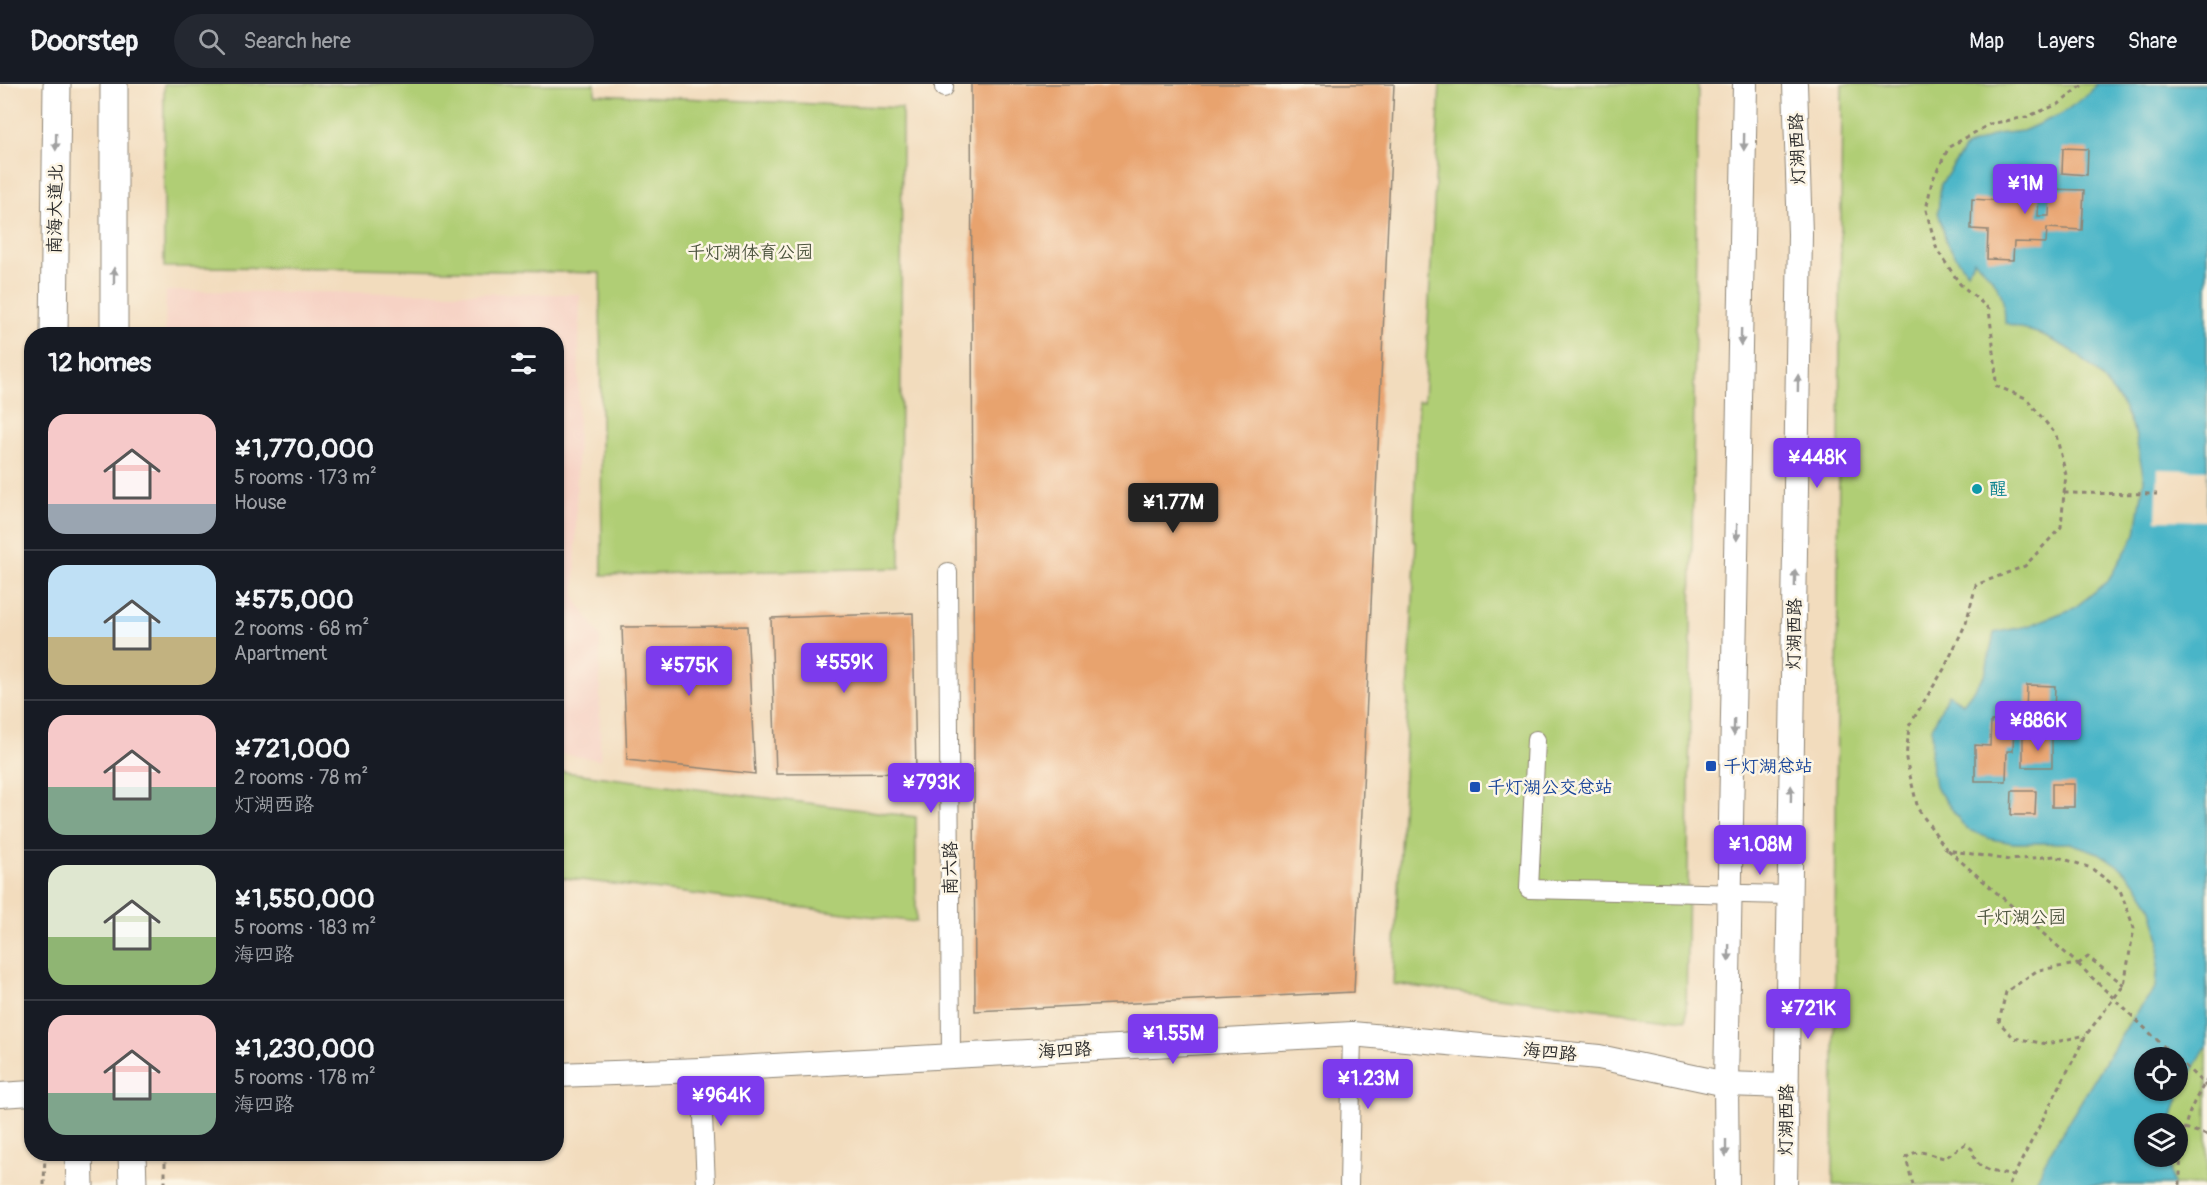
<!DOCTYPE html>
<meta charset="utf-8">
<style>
body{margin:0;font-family:Pangolin,"LXGW WenKai TC",sans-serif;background:#242831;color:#f1f3f6;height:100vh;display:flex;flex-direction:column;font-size:22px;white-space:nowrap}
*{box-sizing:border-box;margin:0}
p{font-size:20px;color:#9ea1a6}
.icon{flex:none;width:33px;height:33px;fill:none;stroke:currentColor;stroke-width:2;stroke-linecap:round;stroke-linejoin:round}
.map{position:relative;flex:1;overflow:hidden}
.side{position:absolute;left:24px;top:243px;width:540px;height:834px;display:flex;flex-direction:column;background:#171b24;border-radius:24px;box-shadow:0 2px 4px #0004}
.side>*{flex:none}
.buttons{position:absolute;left:2134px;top:963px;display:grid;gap:12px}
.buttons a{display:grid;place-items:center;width:54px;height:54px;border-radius:50%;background:#171b24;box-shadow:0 2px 4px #0004;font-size:30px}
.price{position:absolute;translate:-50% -51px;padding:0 14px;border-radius:6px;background:#7c3aed;color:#fff;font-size:20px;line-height:39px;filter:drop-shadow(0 2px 3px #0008)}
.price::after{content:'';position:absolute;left:50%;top:36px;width:18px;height:14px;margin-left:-9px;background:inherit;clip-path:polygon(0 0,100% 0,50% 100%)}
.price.on{background:#222;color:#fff}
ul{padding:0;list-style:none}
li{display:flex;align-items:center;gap:18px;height:150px;padding:0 24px}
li+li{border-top:2px solid #363941}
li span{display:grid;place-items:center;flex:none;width:168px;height:120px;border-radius:18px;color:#555}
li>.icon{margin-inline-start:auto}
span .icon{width:72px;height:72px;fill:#fffc;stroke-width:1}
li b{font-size:26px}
h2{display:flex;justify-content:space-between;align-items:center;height:72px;padding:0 24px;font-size:26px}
header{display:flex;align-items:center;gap:36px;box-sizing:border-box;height:84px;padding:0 30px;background:#171b24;border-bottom:2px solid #363941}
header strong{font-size:28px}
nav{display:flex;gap:33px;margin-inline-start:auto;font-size:21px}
.search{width:420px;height:54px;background:#242831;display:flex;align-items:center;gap:15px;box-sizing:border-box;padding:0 21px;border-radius:33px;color:#9ea1a6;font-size:22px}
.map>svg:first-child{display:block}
.built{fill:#f6d2c4}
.green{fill:#b0ce75;stroke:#6e7c50;stroke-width:1.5;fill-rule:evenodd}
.water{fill:#4ab5c8;stroke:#3a707a;stroke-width:1.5;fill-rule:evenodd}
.pier{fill:#f2dcbd}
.building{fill:#e8a36e}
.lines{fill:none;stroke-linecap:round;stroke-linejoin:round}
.minor-casing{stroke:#8e8474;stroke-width:20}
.major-casing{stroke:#8e8474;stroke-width:26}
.highway-casing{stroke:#8e8474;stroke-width:29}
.path{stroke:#8e8474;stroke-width:3;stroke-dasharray:4.5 4.5;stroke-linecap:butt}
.minor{stroke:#fff;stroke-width:18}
.major{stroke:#fff;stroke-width:24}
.highway{stroke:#fff;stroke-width:27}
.path-bridge{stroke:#8e8474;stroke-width:3;stroke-dasharray:4.5 4.5;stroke-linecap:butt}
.oneway{fill:#a0a0a0}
.culture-dot{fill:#0f9aa8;stroke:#fcf5e5;stroke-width:2}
.transit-dot{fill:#1a4fb4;stroke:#fcf5e5;stroke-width:2}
.labels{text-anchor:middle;stroke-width:5;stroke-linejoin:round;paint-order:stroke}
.street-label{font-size:18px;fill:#2b2b2b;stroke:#fcf5e5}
.park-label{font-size:18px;fill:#4c543e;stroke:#fcf5e5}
.culture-label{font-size:18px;fill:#0d838f;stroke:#fcf5e5;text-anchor:start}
.transit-label{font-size:18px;fill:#164399;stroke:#fcf5e5;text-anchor:start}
</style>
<header>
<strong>Doorstep</strong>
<div class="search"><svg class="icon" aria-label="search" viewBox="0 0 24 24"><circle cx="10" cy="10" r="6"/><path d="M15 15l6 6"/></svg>Search here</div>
<nav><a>Map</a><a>Layers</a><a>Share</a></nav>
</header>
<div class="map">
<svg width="2207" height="1101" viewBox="0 0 2207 1101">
<rect width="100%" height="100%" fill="#fcf5e5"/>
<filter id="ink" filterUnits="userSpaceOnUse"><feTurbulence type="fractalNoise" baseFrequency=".0167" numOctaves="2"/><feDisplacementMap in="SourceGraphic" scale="12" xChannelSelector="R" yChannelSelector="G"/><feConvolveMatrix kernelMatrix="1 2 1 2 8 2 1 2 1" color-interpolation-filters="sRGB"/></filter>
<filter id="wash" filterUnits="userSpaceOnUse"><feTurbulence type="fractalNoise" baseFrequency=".008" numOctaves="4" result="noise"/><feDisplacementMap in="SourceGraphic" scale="24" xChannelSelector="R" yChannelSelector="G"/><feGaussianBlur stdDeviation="1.35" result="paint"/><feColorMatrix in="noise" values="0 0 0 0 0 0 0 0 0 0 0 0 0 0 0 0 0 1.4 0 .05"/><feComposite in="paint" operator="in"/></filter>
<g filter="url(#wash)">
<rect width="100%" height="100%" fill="#f2dcbd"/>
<!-- built -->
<polygon class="built" points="166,207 580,210 575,514 600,552 600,676 557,669 556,250 165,250"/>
<!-- green -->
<g class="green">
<polygon points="164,0 595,0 595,10 902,24 900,484 602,491 600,189 352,184 164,183"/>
<polygon points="1440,0 1698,0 1686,936 1393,900 1416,458 1413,457 1418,317 1424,317"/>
<path d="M1842 0H2207V1101H1833ZM2145 974H2178V1006H2145ZM2145 1040H2178V1072H2145Z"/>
<polygon points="557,687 916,733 916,838 557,793"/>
</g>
<!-- water -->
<path class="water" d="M2097 0H2207V962C2193 986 2176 1012 2172 1039L2145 1040V1072L2168 1073 2173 1101H2033L2050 1068 2129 939 2156 903 2160 855 2151 822 2137 800 2120 783 2099 769 2070 759H2014L1991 755 1966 745 1935 702 1931 677 1932 644 1948 610 1963 619 1985 591 1994 549 2028 542 2074 524 2107 498 2136 450 2144 395 2135 349 2120 317 2095 286 2071 266 2040 250 2005 239C2005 207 1997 197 1974 176L1967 188 1947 160 1938 128 1941 100 1965 64 1996 50 2023 47 2061 30 2091 8ZM2145 974H2178V1006H2145Z"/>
<!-- pier -->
<polygon class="pier" points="2158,385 2207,386 2206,437 2156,436"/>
<g id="blocks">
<!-- building -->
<g class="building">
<polygon points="971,0 1394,0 1354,908 975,927"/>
<polygon points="2063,64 2088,65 2087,91 2062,89"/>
<polygon points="2004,89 2040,90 2038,132 2049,132 2050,105 2084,106 2082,146 2047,144 2046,159 2014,158 2013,176 1987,175 1988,146 1971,145 1972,115 2003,117"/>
<polygon points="913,529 916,689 776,690 771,534"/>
<polygon points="747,542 755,690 627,676 622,543"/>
<polygon points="2027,601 2055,602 2054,630 2026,628"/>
<polygon points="1991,637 2014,637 2013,667 2007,667 2006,697 1975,697 1975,661 1990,662"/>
<rect x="2023" y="653" width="29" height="30"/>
<rect x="2052" y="700" width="22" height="23"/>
<polygon points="2012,707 2036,707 2035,731 2011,731"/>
</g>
</g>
</g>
<g filter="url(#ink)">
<use href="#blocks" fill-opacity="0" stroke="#8e8474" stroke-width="1.5"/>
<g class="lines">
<!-- minor casing -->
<g class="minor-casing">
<g id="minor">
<polyline points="944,0 944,4"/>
<polyline points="948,488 951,972"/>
<polyline points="1536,656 1529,805 1790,811"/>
<polyline points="701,986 706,1101"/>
<polyline points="1349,1101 1352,950"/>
</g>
</g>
<!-- major casing -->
<g class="major-casing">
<g id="major">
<polyline points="556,991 701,986 1352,950 1599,973 1726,1000 1787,1002"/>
<polyline points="0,1011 32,1009"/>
<polyline points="1727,1101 1726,1000 1745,0"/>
<polyline points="1785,1101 1800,150 1795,0"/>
</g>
</g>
<!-- highway casing -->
<g class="highway-casing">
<g id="highway">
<polyline points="54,250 57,0"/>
<polyline points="114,250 114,0"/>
<polyline points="79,1070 80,1101"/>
<polyline points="132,1070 133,1101"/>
</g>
</g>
<!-- path -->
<g class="path">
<polyline points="2064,409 2157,410"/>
<polyline points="1948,766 2078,880 2038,886 2006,908 1999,938 2014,954 2047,960 2086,951"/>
<polyline points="2078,880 2088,873 2124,901"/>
<polyline points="2185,1044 2207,1051"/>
<polyline points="44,1101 45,1070"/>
<polyline points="165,1101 165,1070"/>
<path d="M1913 1101 1906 1074C1919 1062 1929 1072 1945 1074L1965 1060 1972 1065C1976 1088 1993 1087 2013 1092"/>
<polyline points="2009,1101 2086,951 2124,901 2134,844 2120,806 2091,784 2055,772 2009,776 1947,766 1918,725 1906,675 1909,642 1944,585 1966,539 1976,501 2025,482 2061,443 2064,409 2066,391 2056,351 2026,314 1996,302 1995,277 1989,225 1960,200 1937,166 1926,126 1932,97 1949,63 1990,40 2026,33 2059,20 2084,0"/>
<path d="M2180 1101C2180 1057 2182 1034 2207 996"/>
</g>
<!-- minor -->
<use href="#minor" class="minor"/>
<!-- major -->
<use href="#major" class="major"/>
<!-- highway -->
<use href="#highway" class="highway"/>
<!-- path-bridge -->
<g class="path-bridge">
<polyline points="2078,880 2176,974"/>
<polyline points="2178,975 2207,1003"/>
</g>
</g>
<!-- one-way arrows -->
<defs><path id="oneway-solid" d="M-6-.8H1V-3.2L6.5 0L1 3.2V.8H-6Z" transform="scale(1.5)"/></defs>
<g class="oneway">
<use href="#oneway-solid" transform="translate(56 58) rotate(91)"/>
<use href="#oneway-solid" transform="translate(1744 58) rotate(91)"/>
<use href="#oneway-solid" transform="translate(114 192) rotate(-90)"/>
<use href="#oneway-solid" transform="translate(1741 253) rotate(91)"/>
<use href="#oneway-solid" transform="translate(1798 299) rotate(-89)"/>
<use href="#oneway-solid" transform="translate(1737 448) rotate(91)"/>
<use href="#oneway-solid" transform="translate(1795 494) rotate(-89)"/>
<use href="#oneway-solid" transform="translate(1734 643) rotate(91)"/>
<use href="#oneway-solid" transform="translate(1791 710) rotate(-89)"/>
<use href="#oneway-solid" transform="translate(1729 869) rotate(91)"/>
<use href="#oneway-solid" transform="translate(1726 1064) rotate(90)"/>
</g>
</g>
<!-- markers -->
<circle class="culture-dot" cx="1977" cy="405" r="6"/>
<g class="transit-dot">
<rect x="1705" y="676" width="12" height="12" rx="3"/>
<rect x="1469" y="697" width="12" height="12" rx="3"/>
</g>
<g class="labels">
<!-- street labels -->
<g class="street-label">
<text transform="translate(1797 65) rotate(-92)" y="6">灯湖西路</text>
<text transform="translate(55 125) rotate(-89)" y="6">南海大道北</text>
<text transform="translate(1794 550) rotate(-89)" y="6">灯湖西路</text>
<text transform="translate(950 784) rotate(-90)" y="6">南六路</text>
<text transform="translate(1065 966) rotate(-3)" y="6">海四路</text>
<text transform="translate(1550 968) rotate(5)" y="6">海四路</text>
<text transform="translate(1786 1036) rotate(-89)" y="6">灯湖西路</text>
</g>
<!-- park labels -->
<g class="park-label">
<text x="750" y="174">千灯湖体育公园</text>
<text x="2021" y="839">千灯湖公园</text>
</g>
<!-- culture labels -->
<g class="culture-label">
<text x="1989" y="411">醒</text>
</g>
<!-- transit labels -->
<g class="transit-label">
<text x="1723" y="688">千灯湖总站</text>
<text x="1487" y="709">千灯湖公交总站</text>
</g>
</g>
</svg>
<div class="buttons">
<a><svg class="icon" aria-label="locate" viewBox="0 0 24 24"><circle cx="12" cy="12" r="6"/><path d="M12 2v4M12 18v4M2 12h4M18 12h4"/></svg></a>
<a><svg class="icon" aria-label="layers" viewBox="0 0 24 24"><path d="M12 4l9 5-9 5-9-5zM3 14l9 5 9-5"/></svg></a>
</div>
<b class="price" style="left:2025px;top:131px">¥1M</b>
<b class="price" style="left:1817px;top:405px">¥448K</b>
<b class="price on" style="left:1173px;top:450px">¥1.77M</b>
<b class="price" style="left:844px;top:610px">¥559K</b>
<b class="price" style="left:689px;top:613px">¥575K</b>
<b class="price" style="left:2038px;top:668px">¥886K</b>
<b class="price" style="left:931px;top:730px">¥793K</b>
<b class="price" style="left:1760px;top:792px">¥1.08M</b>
<b class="price" style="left:1808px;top:956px">¥721K</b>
<b class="price" style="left:1173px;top:981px">¥1.55M</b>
<b class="price" style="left:1368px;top:1026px">¥1.23M</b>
<b class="price" style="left:721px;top:1043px">¥964K</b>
<section class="side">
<h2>12 homes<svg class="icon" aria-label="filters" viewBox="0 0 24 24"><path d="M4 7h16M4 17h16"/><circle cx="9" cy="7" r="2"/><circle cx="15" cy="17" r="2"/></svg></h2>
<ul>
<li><span style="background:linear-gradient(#f6c9c9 75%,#9aa5b1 0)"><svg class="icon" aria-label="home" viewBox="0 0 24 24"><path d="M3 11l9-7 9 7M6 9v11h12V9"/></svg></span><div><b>¥1,770,000</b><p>5 rooms · 173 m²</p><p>House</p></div></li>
<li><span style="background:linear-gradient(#bfe0f5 60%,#c2b280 0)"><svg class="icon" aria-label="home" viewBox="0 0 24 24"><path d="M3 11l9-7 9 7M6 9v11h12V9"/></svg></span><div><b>¥575,000</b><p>2 rooms · 68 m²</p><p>Apartment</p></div></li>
<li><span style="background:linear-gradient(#f6c9c9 60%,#7fa58c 0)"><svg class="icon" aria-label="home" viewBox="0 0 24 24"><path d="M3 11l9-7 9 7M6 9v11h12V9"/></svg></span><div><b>¥721,000</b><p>2 rooms · 78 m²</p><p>灯湖西路</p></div></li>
<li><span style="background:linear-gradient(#dfe7d0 60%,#8fb573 0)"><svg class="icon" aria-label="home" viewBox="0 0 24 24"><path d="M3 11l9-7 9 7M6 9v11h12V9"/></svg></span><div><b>¥1,550,000</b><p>5 rooms · 183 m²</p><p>海四路</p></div></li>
<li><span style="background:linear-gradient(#f6c9c9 65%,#7fa58c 0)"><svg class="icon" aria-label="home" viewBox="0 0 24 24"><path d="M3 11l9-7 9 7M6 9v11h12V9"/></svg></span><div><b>¥1,230,000</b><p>5 rooms · 178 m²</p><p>海四路</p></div></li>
</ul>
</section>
</div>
